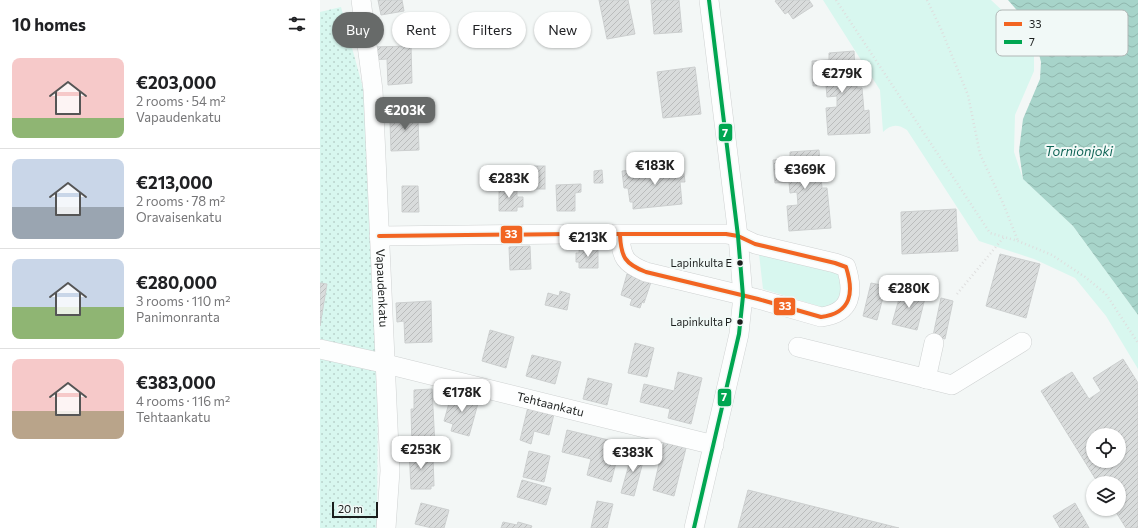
<!DOCTYPE html>
<meta charset="utf-8">
<style>
body{margin:0;font-family:Commissioner,sans-serif;background:#f2f2f2;color:#202124;height:100vh;display:flex;flex-direction:column;font-size:15px;white-space:nowrap}
*{box-sizing:border-box;margin:0}
p{font-size:13px;color:#757577}
.icon{flex:none;width:22px;height:22px;fill:none;stroke:currentColor;stroke-width:2;stroke-linecap:round;stroke-linejoin:round}
.map{position:relative;flex:1;overflow:hidden}
.drawer{display:flex;flex-direction:column;background:#fff;width:320px}
.drawer>*{flex:none}
.banner{position:absolute;left:12px;top:12px;width:380px;height:36px;display:flex;gap:8px}
.buttons{position:absolute;left:766px;top:428px;display:grid;gap:8px}
.buttons a{display:grid;place-items:center;width:40px;height:40px;border-radius:50%;background:#fff;box-shadow:0 1px 3px #0004;font-size:20px}
.scale{position:absolute;left:12px;bottom:10px;width:46px;box-sizing:border-box;padding-left:4px;border:2px solid #1b1e1d;border-top:0;font-size:11px;line-height:14px;white-space:nowrap;color:#1b1e1d;-webkit-text-stroke:3px #f1f9f7;paint-order:stroke}
.price{position:absolute;translate:-50% -34px;padding:0 9px;border-radius:8px;background:#fff;color:#222;font-size:13px;line-height:26px;filter:drop-shadow(0 1px 2px #0008)}
.price::after{content:'';position:absolute;left:50%;top:24px;width:12px;height:9px;margin-left:-6px;background:inherit;clip-path:polygon(0 0,100% 0,50% 100%)}
.price.selected{background:#676a69;color:#fff}
ul{padding:0;list-style:none}
li{display:flex;align-items:center;gap:12px;height:100px;padding:0 12px}
li+li{border-top:1px solid #e0e0e0}
li span{display:grid;place-items:center;flex:none;width:112px;height:80px;border-radius:8px;color:#555}
li>.icon{margin-inline-start:auto}
span .icon{width:48px;height:48px;fill:#fffc;stroke-width:1}
li b{font-size:17px}
h2{display:flex;justify-content:space-between;align-items:center;height:48px;padding:0 12px;font-size:17px}
.pill{padding:0 14px;border-radius:18px;background:#fff;box-shadow:0 1px 3px #0004;font-size:14px;line-height:36px}
.pill.selected{background:#676a69;color:#fff}
main{display:flex;flex:1;min-height:0}
.map>svg:first-child{display:block}
.grass{fill:#d8f7ef}
.park{fill:url(#park-dots)}
.water{fill:url(#water-waves)}
.building{fill:url(#building-hatch);stroke:#cccfcf;fill-rule:evenodd}
.lines{fill:none;stroke-linecap:round;stroke-linejoin:round}
.minor-casing{stroke:#cfd2d2;stroke-width:20}
.path{stroke:#dedede;stroke-width:2.5;stroke-dasharray:1 3;stroke-linecap:butt}
.minor{stroke:#fdfefe;stroke-width:19}
.bus-1-casing{stroke:#f1f9f7;stroke-width:7}
.bus-2-casing{stroke:#f1f9f7;stroke-width:7}
.bus-1{stroke:#f26522;stroke-width:4}
.bus-2{stroke:#00a651;stroke-width:4}
.bus-dot{fill:#1b1e1d;stroke:#f1f9f7;stroke-width:1.5}
.labels{text-anchor:middle;stroke-width:4;stroke-linejoin:round;paint-order:stroke}
.bus-label{font-size:11px;fill:#1b1e1d;stroke:#f1f9f7;text-anchor:end}
.street-label{font-size:12px;fill:#1b1e1d;stroke:#f1f9f7}
.water-label{font-size:13px;font-style:italic;fill:#0f6456;stroke:#f1f9f7}
.key{fill:#f1f9f7;stroke:#b1b7b6;stroke-width:1}
.key-label{font-size:11px;fill:#1b1e1d}
.line-badge{stroke:#f1f9f7;stroke-width:1.5}
.badge-label{font-size:11px;text-anchor:middle;font-weight:bold;fill:#fff}
</style>
<main>
<section class="drawer">
<h2>10 homes<svg class="icon" aria-label="filters" viewBox="0 0 24 24"><path d="M4 7h16M4 17h16"/><circle cx="9" cy="7" r="2"/><circle cx="15" cy="17" r="2"/></svg></h2>
<ul>
<li><span style="background:linear-gradient(#f6c9c9 75%,#8fb573 0)"><svg class="icon" aria-label="home" viewBox="0 0 24 24"><path d="M3 11l9-7 9 7M6 9v11h12V9"/></svg></span><div><b>€203,000</b><p>2 rooms · 54 m²</p><p>Vapaudenkatu</p></div></li>
<li><span style="background:linear-gradient(#c9d6e8 60%,#9aa5b1 0)"><svg class="icon" aria-label="home" viewBox="0 0 24 24"><path d="M3 11l9-7 9 7M6 9v11h12V9"/></svg></span><div><b>€213,000</b><p>2 rooms · 78 m²</p><p>Oravaisenkatu</p></div></li>
<li><span style="background:linear-gradient(#c9d6e8 60%,#8fb573 0)"><svg class="icon" aria-label="home" viewBox="0 0 24 24"><path d="M3 11l9-7 9 7M6 9v11h12V9"/></svg></span><div><b>€280,000</b><p>3 rooms · 110 m²</p><p>Panimonranta</p></div></li>
<li><span style="background:linear-gradient(#f6c9c9 65%,#b9a48a 0)"><svg class="icon" aria-label="home" viewBox="0 0 24 24"><path d="M3 11l9-7 9 7M6 9v11h12V9"/></svg></span><div><b>€383,000</b><p>4 rooms · 116 m²</p><p>Tehtaankatu</p></div></li>
</ul>
</section>
<div class="map">
<svg width="818" height="528" viewBox="0 0 818 528">
<defs>
<pattern id="park-dots" width="8" height="8" patternUnits="userSpaceOnUse"><rect width="8" height="8" fill="#d8f7ef"/><path d="M2 2h.1M6 6h.1" fill="none" stroke="#b9d3cc" stroke-width="1.8" stroke-linecap="round"/></pattern>
<pattern id="water-waves" width="16" height="10" patternUnits="userSpaceOnUse"><rect width="16" height="10" fill="#a7d4ca"/><path d="M0 5q4-4 8 0t8 0" fill="none" stroke="#8fb6ad"/></pattern>
<pattern id="building-hatch" width="6" height="6" patternUnits="userSpaceOnUse"><rect width="6" height="6" fill="#d9dcdc"/><path d="M-1 1l2-2M0 6l6-6M5 7l2-2" fill="none" stroke="#babcbc"/></pattern>
</defs>
<rect width="100%" height="100%" fill="#f3f7f6"/>
<!-- grass -->
<g class="grass">
<path d="M503 0H671L704 31 714 53V71L695 115 694 152 703 179 753 226 818 315V369L786 316 755 278 714 259 659 241 587 130C578 124 571 124 563 132L560 90Z"/>
<polygon points="439,254 519,274 524,285 519,301 508,309 443,289"/>
</g>
<!-- park -->
<polygon class="park" points="21,7 44,92 58,362 57,528 0,528 0,357 24,354 23,344 0,340 0,326 7,284 0,283 0,12"/>
<!-- water -->
<polygon class="water" points="688,0 818,0 818,315 753,226 703,179 699,151 703,119 720,79 721,62 717,46 707,22"/>
<!-- building -->
<g class="building">
<polygon points="58,0 82,0 84,11 61,15"/>
<polygon points="279,0 308,0 315,34 287,39"/>
<polygon points="331,0 359,0 362,32 334,34"/>
<polygon points="457,0 489,0 493,6 473,19 468,12 465,14 455,1"/>
<polygon points="91,46 92,83 68,85 67,59 53,60 52,47"/>
<polygon points="534,51 535,71 532,72 532,76 537,76 537,88 542,88 544,111 549,110 550,133 508,135 506,108 517,107 517,96 507,97 506,85 493,86 492,61 509,60 509,53"/>
<polygon points="375,67 381,114 343,118 337,72"/>
<polygon points="95,110 95,120 98,119 99,150 71,151 70,122 74,122 73,111"/>
<polygon points="499,150 502,188 507,188 511,228 469,231 467,206 478,205 477,192 470,193 469,182 455,183 453,160 470,159 470,152"/>
<polygon points="363,165 365,182 360,182 362,204 313,209 313,202 310,202 308,188 304,188 302,171"/>
<rect x="213" y="166" width="12" height="23"/>
<polygon points="282,170 283,183 274,183 274,171"/>
<polygon points="261,184 261,192 255,193 255,211 237,211 236,185"/>
<polygon points="82,186 98,186 99,212 82,212"/>
<polygon points="179,187 197,187 197,197 203,197 203,207 197,207 197,211 179,211"/>
<polygon points="636,209 638,251 582,254 581,212"/>
<polygon points="210,246 211,269 190,270 189,247"/>
<polygon points="259,247 278,247 278,268 259,268 259,262 256,262 256,253 259,253"/>
<polygon points="680,254 720,264 706,318 666,306"/>
<polygon points="307,274 331,282 324,303 322,302 320,308 310,305 312,299 301,295"/>
<polygon points="0,283 7,284 0,326"/>
<polygon points="551,283 566,286 557,320 543,316"/>
<polygon points="582,288 606,294 597,330 572,324"/>
<polygon points="240,291 250,294 247,310 225,305 228,293 239,296"/>
<polygon points="621,298 633,301 625,339 613,336"/>
<polygon points="111,301 112,342 85,343 84,321 77,322 76,303"/>
<polygon points="170,330 194,337 186,368 162,361"/>
<polygon points="315,343 334,348 327,377 308,373"/>
<polygon points="212,355 241,362 235,384 206,376"/>
<path d="M803 359 818 383V528H806L794 509H799V483H778L721 391 752 372 769 399 781 391 773 378ZM773 435H799V461H773Z"/>
<polygon points="358,372 382,378 371,424 348,418 350,409 320,402 324,384 354,391"/>
<polygon points="268,378 292,384 287,405 263,399"/>
<polygon points="112,389 115,446 92,447 91,409 94,409 94,390"/>
<polygon points="142,392 160,396 149,436 131,431 133,424 124,421 131,396 140,398"/>
<polygon points="208,407 234,414 229,435 214,431 211,444 200,440"/>
<polygon points="247,430 301,443 291,482 267,475 271,459 242,452"/>
<polygon points="344,442 366,448 354,496 333,490"/>
<polygon points="89,449 104,449 105,457 113,457 114,486 111,486 111,489 91,489"/>
<polygon points="313,450 325,454 314,496 301,493"/>
<polygon points="209,451 230,456 224,482 203,477"/>
<polygon points="202,480 231,488 226,505 197,497"/>
<polygon points="428,490 579,528 418,528"/>
<polygon points="277,501 293,504 287,528 271,528"/>
<polygon points="101,503 129,510 124,528 112,528 95,524"/>
<polygon points="755,503 769,528 740,528 733,516"/>
<polygon points="183,522 197,525 198,522 212,526 211,528 181,528"/>
</g>
<g class="lines">
<!-- minor casing -->
<g class="minor-casing">
<g id="minor">
<path id="s1" d="M41 0 53 90 70 471 66 528"/>
<path d="M59 236 248 234H406L418 236 435 244 515 263 526 267C534 292 532 313 501 317L438 299 326 272C305 264 301 257 300 235"/>
<polyline points="478,347 632,385 702,342"/>
<path id="s2" d="M0 349 58 362 394 445"/>
<polyline points="606,379 614,343"/>
<polyline points="374,528 419,334 423,296 418,236 389,0"/>
</g>
</g>
<!-- path -->
<g class="path">
<polyline points="516,0 670,233 698,241 732,255 765,277 786,294 818,343"/>
<polyline points="607,0 621,29 648,95 660,154 683,203 698,241"/>
<polyline points="637,294 684,237"/>
</g>
<!-- minor -->
<use href="#minor" class="minor"/>
<!-- bus-1 casing -->
<g class="bus-1-casing">
<path id="bus-1" d="M59 236 248 234H406L418 236 435 244 515 263 526 267C534 292 532 313 501 317L438 299 326 272C305 264 301 257 300 235"/>
</g>
<!-- bus-2 casing -->
<g class="bus-2-casing">
<polyline id="bus-2" points="374,528 419,334 423,296 418,236 389,0"/>
</g>
<!-- bus-1 -->
<use href="#bus-1" class="bus-1"/>
<!-- bus-2 -->
<use href="#bus-2" class="bus-2"/>
</g>
<!-- markers -->
<g class="bus-dot">
<circle cx="420" cy="263" r="3.5"/>
<circle cx="420" cy="322" r="3.5"/>
</g>
<g class="labels">
<!-- bus labels -->
<g class="bus-label">
<text x="412" y="267">Lapinkulta E</text>
<text x="412" y="326">Lapinkulta P</text>
</g>
<!-- street labels -->
<g class="street-label">
<text dy="4" stroke="none"><textPath href="#s1" startOffset="289">Vapaudenkatu</textPath></text>
<text dy="4" stroke="none"><textPath href="#s2" startOffset="237">Tehtaankatu</textPath></text>
</g>
<!-- water labels -->
<g class="water-label">
<text x="759" y="156">Tornionjoki</text>
</g>
</g>
<!-- legend -->
<rect x="676" y="10" width="132" height="46" rx="6" class="key"/>
<rect x="684" y="22" width="18" height="4" fill="#f26522"/>
<rect x="684" y="40" width="18" height="4" fill="#00a651"/>
<g class="key-label">
<text x="709" y="28">33</text>
<text x="709" y="46">7</text>
</g>
<g class="line-badge">
<rect x="398" y="123" width="15" height="19" rx="4" fill="#00a651"/>
<rect x="180" y="225" width="23" height="19" rx="4" fill="#f26522"/>
<rect x="453" y="297" width="23" height="19" rx="4" fill="#f26522"/>
<rect x="397" y="388" width="15" height="19" rx="4" fill="#00a651"/>
</g>
<g class="badge-label">
<text x="405" y="137">7</text>
<text x="191" y="238">33</text>
<text x="465" y="310">33</text>
<text x="404" y="401">7</text>
</g>
</svg>
<div class="buttons">
<a><svg class="icon" aria-label="locate" viewBox="0 0 24 24"><circle cx="12" cy="12" r="6"/><path d="M12 2v4M12 18v4M2 12h4M18 12h4"/></svg></a>
<a><svg class="icon" aria-label="layers" viewBox="0 0 24 24"><path d="M12 4l9 5-9 5-9-5zM3 14l9 5 9-5"/></svg></a>
</div>
<div class="scale">20 m</div>
<b class="price" style="left:522px;top:94px">€279K</b>
<b class="price selected" style="left:85px;top:131px">€203K</b>
<b class="price" style="left:335px;top:186px">€183K</b>
<b class="price" style="left:485px;top:190px">€369K</b>
<b class="price" style="left:189px;top:199px">€283K</b>
<b class="price" style="left:268px;top:258px">€213K</b>
<b class="price" style="left:589px;top:309px">€280K</b>
<b class="price" style="left:142px;top:413px">€178K</b>
<b class="price" style="left:101px;top:470px">€253K</b>
<b class="price" style="left:313px;top:473px">€383K</b>
<div class="banner">
<a class="pill selected">Buy</a>
<a class="pill">Rent</a>
<a class="pill">Filters</a>
<a class="pill">New</a>
</div>
</div>
</main>
